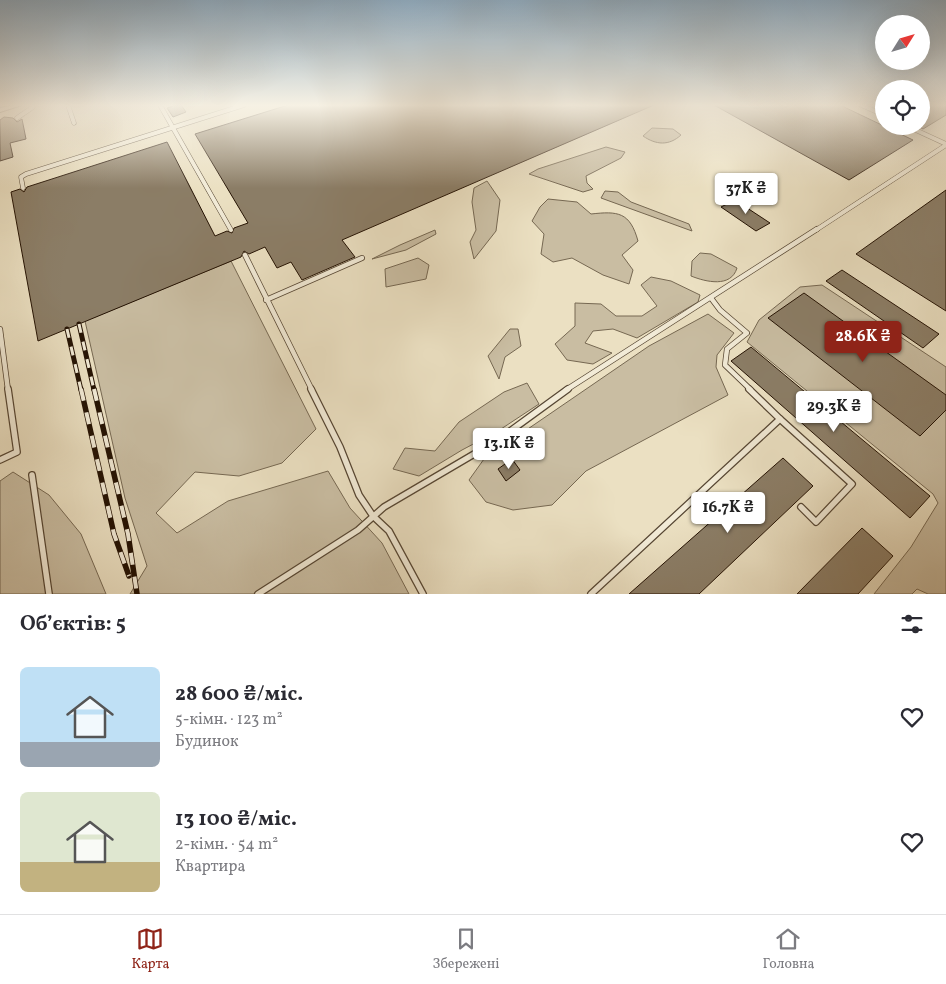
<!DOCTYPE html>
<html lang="uk">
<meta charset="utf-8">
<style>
body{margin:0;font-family:Vollkorn,serif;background:#f7f7f7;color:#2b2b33;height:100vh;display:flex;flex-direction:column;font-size:19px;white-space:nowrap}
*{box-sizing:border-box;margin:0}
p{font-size:16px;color:#7c7c81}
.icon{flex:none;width:28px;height:28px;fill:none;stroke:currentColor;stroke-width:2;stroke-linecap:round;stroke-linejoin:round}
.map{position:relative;height:594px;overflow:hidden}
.details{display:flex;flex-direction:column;background:#fff;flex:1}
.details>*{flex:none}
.needle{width:32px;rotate:53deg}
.tools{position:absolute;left:875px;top:15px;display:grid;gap:10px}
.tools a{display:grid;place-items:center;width:55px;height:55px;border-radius:50%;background:#fff;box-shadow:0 5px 20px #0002;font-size:25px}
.price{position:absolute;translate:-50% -42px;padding:0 11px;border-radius:5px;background:#fff;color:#222;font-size:16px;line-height:32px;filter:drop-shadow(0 1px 2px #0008)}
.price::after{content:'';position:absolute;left:50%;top:30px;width:15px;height:11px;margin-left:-8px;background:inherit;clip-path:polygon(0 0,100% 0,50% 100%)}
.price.active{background:#8f2418;color:#fff}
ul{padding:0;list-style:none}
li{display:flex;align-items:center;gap:15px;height:125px;padding:0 20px}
li span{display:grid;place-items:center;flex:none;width:140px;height:100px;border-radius:8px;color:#555}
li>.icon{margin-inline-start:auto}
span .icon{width:60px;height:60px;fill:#fffc;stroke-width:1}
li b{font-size:21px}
h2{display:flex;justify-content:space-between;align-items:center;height:60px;padding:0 20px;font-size:21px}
.dock{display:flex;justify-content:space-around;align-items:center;height:70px;border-top:1px solid #e1e1e2;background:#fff;font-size:14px;color:#7c7c81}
.dock a{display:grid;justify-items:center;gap:2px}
.dock .active{color:#8f2418}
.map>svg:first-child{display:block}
.green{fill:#c9bda2;stroke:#766852}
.building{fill:#8b7d66;stroke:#241203}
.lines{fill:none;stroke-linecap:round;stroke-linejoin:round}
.service-far2-casing{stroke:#564633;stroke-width:5}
.service-far1-casing{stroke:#564633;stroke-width:6}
.service-casing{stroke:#564633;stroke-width:8}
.minor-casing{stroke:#564633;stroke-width:2}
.service-far2{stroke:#f2ebd7;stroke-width:4}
.service-far1{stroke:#f2ebd7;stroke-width:4.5}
.service{stroke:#f2ebd7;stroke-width:5.5}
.minor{fill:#f2ebd7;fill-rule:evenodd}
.rail-far1-casing{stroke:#241203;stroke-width:5}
.rail-casing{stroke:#241203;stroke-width:5.5}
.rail-far1{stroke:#f2ebd7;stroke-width:3;stroke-dasharray:9;stroke-linecap:butt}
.rail{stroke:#f2ebd7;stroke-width:4;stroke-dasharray:12;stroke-linecap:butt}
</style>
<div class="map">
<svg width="946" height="594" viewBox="0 0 946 594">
<rect width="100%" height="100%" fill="#ebe0c2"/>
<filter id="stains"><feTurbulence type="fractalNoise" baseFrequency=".004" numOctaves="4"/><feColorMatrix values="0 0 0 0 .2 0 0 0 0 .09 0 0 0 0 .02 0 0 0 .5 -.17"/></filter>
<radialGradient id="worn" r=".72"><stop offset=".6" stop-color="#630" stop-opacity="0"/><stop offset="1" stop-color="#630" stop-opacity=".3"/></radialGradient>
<!-- green -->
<g class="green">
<path d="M652 128 673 129 681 135C669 146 656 145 643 136Z"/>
<polygon points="606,147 625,152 621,158 586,176 587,183 593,189 583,192 529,174 538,169"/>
<polygon points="487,181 500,200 496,231 474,259 470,242 476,230 472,202 474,188"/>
<polygon points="605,191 618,192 631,202 689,224 692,231 601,198"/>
<path d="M548 199 577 202 591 214C618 211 630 212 638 241L622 255 633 270 629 284 603 275 572 258 553 262 541 254 544 234 532 221 540 207Z"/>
<polygon points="435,230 436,234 406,250 372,259 400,245"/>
<path d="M700 253 711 254 737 268C731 288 706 282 691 276L692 261Z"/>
<polygon points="418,258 429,265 426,279 386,287 385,269"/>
<polygon points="231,261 316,429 282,463 239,476 195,472 156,513 177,533 228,501 328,471 350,508 382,543 409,594 130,594 147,566 125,498 85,321"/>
<polygon points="651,277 671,281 700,295 698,302 637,338 613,329 593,331 585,343 612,353 593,364 567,360 555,344 575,326 575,303 601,304 616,316 642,316 657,306 641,285"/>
<polygon points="822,285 946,367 946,594 928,594 917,589 912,594 874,594 911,547 938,503 933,494 747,342 759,320 800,287"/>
<polygon points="708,314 734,333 717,355 716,367 728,395 586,471 552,505 513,510 486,502 469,480 484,459 649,346"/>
<polygon points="510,329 518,329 521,346 505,357 499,379 488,356"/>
<polygon points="527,383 539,404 498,431 462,450 419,476 393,469 405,448 435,451 459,422 504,392"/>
<polygon points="13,472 49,495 81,534 106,594 0,594 0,481"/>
</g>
<!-- building -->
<g class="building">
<polygon points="177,105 181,105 186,112 173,117 167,108"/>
<polygon points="288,105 654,105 342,240 355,257 302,280 291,262 277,268 265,247 249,254 244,251 241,257 38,341 11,192 20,189 24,192 27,187 167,142 215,236 227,231 232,233 234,228 248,223 195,134"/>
<polygon points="714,105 840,105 913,140 849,180"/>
<polygon points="921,105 946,105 946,115 923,129 921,128"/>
<polygon points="4,117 13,118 17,122 22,119 26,139 10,143 13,157 0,161 0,120"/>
<polygon points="946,190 946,311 856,254"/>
<polygon points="735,200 770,223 756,231 721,207"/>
<polygon points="842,270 939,334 923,348 826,281"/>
<polygon points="804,293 946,395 946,410 920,436 768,318"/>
<polygon points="751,347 930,496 910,518 731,361"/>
<polygon points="783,458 813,486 699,594 629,594"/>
<polygon points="512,459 520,470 506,481 498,469"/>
<polygon points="862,528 893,556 858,594 797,594"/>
</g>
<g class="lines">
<!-- service-far2 casing -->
<g class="service-far2-casing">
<g id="service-far2">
<polyline points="68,105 74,123"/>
<polyline points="160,105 231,230"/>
<polyline points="861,105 884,115"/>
<polyline points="17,118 33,107 32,105"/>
<polyline points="907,126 946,144"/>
<polyline points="23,188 21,177 26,174 244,105"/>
<polyline points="816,230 946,145"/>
</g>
</g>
<!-- service-far1 casing -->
<g class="service-far1-casing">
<g id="service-far1">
<polyline points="245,255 312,390"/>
<polyline points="711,298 720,310 747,333 727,349 725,365 751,390"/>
<polyline points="266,300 362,258"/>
<polyline points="0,329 8,390"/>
<polyline points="566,390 817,229"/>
</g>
</g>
<!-- service casing -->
<g class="service-casing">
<g id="service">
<polyline points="311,389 340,447 359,495 373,516 389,531 423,594"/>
<polyline points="749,389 780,419"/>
<polyline points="0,460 17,452 8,389"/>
<polyline points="32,475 49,594"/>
<polyline points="258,594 358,530 384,507 498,440 568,389"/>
<polyline points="591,594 780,419 852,484 816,522 801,507"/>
</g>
</g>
<!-- minor casing -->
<g class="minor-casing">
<polygon id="minor" points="14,105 22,105 0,112 0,108"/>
</g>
<!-- service-far2 -->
<use href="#service-far2" class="service-far2"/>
<!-- service-far1 -->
<use href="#service-far1" class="service-far1"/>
<!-- service -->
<use href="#service" class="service"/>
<!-- minor -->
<use href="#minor" class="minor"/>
<!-- rail-far1 casing -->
<g class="rail-far1-casing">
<g id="rail-far1">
<polyline points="79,324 94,390"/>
<polyline points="67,329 81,390"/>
</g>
</g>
<!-- rail casing -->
<g class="rail-casing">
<g id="rail">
<polyline points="81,389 114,534 129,576"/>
<polyline points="94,389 128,534 137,594"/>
</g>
</g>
<!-- rail-far1 -->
<use href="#rail-far1" class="rail-far1"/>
<!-- rail -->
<use href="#rail" class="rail"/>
</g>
<!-- sky -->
<linearGradient id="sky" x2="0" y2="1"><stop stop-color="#8eaabf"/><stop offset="0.56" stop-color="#f6f1e4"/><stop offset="1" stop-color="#f6f1e4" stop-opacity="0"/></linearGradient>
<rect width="946" height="188" fill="url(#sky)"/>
<rect width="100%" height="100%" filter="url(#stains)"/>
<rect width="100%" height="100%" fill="url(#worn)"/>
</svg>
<div class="tools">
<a><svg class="needle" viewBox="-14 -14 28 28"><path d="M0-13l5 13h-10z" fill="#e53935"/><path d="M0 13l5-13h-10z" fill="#7c7c81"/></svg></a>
<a><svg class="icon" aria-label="locate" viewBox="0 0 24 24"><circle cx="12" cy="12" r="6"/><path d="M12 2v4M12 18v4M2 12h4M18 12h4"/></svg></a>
</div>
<b class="price" style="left:746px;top:215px">37K ₴</b>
<b class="price active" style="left:863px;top:363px">28.6K ₴</b>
<b class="price" style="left:834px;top:433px">29.3K ₴</b>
<b class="price" style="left:509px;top:470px">13.1K ₴</b>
<b class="price" style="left:728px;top:534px">16.7K ₴</b>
</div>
<section class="details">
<h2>Об’єктів: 5<svg class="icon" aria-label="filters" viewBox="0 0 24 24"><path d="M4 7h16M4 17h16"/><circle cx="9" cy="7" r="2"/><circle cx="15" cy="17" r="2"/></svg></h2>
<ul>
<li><span style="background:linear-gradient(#bfe0f5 75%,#9aa5b1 0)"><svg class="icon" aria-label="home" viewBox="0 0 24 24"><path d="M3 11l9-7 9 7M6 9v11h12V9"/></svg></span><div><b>28 600 ₴/міс.</b><p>5-кімн. · 123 m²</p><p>Будинок</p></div><svg class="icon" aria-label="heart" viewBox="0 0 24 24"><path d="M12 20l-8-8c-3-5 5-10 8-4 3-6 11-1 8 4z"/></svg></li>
<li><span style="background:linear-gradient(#dfe7d0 70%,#c2b280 0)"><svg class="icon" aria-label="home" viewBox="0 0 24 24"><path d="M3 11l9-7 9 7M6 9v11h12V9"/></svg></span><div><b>13 100 ₴/міс.</b><p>2-кімн. · 54 m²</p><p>Квартира</p></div><svg class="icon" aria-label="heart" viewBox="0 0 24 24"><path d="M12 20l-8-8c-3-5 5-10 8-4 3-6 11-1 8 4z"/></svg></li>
</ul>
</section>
<nav class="dock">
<a class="active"><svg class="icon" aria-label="map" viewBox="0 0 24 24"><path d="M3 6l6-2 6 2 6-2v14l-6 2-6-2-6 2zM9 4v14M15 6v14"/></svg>Карта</a>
<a><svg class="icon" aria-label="saved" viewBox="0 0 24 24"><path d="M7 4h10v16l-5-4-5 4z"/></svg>Збережені</a>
<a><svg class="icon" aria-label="home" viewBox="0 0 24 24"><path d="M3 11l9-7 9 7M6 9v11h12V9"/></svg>Головна</a>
</nav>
